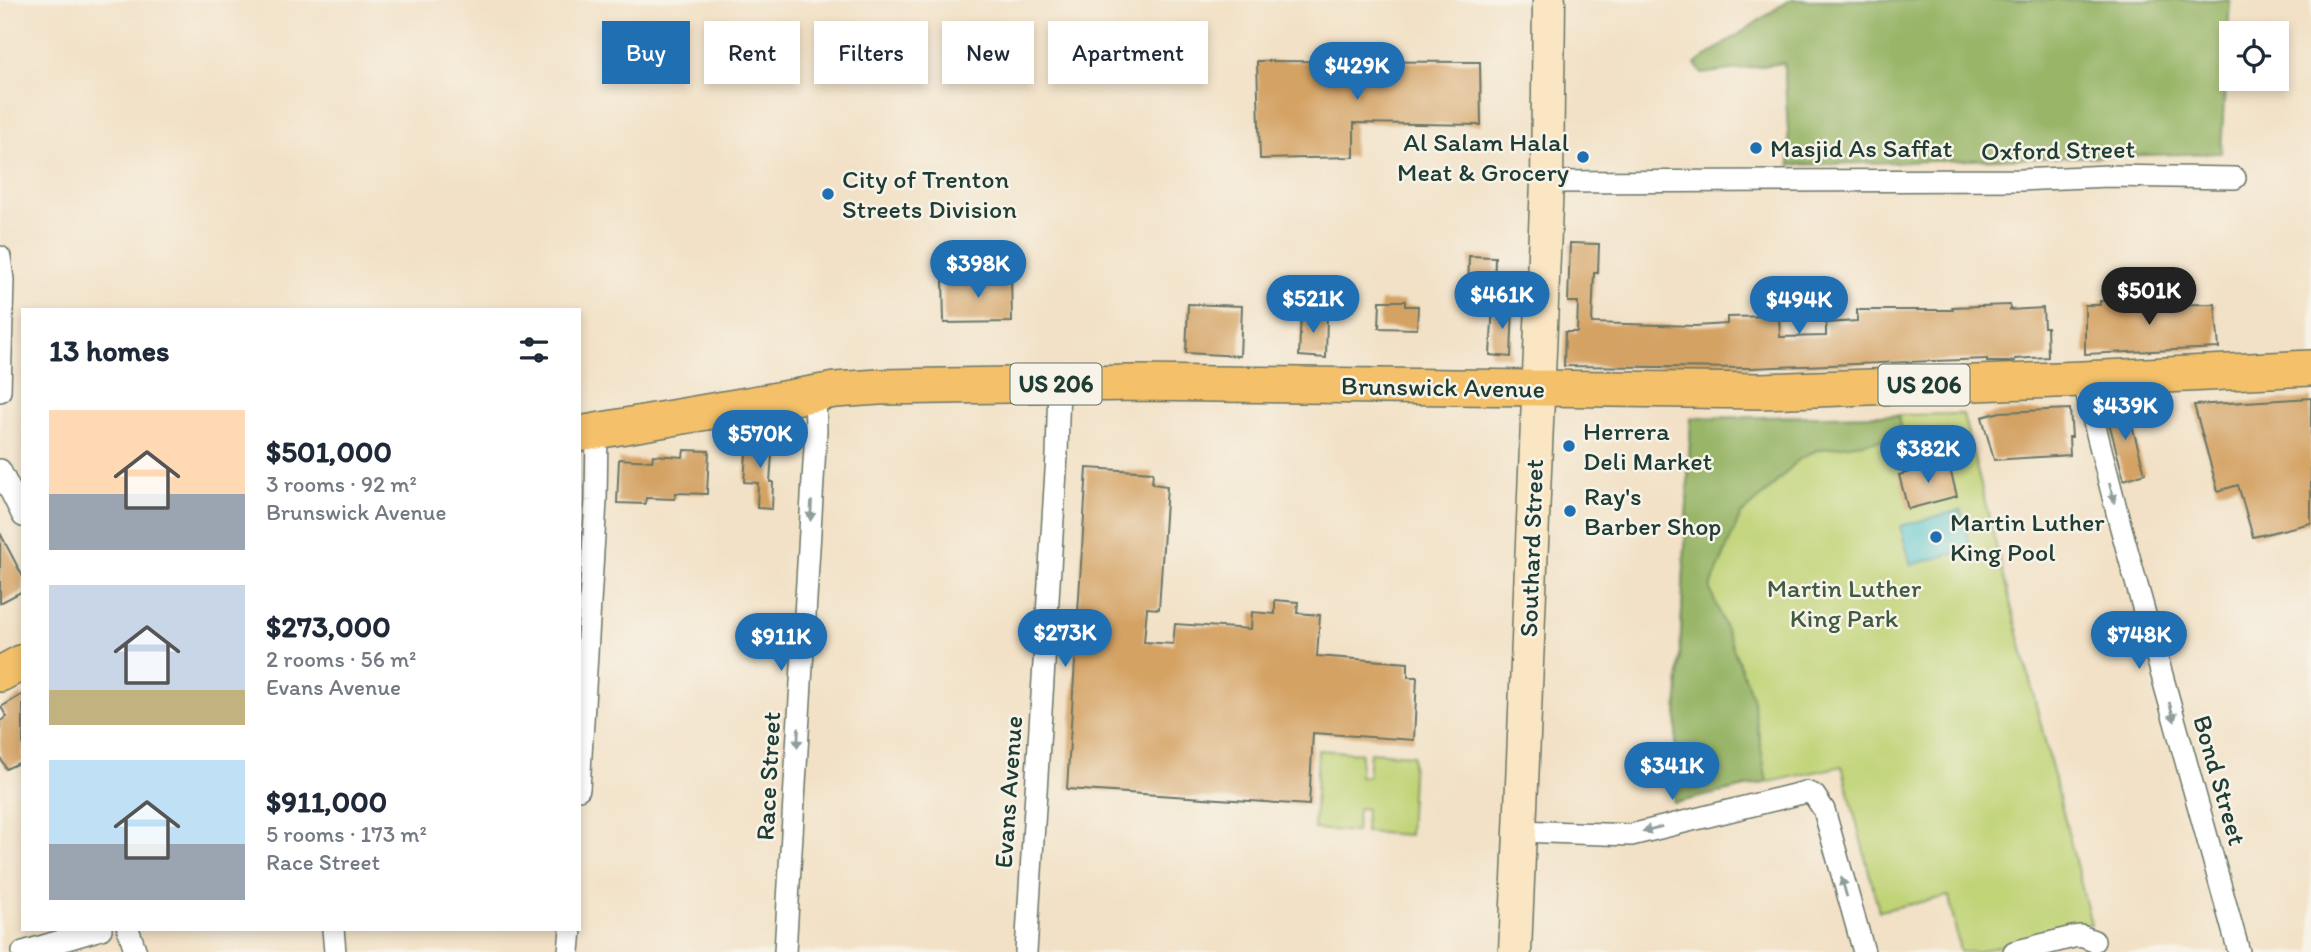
<!DOCTYPE html>
<meta charset="utf-8">
<style>
body{margin:0;font-family:Itim,sans-serif;background:#f6f6f7;color:#1f2937;height:100vh;display:flex;flex-direction:column;font-size:26px;white-space:nowrap}
*{box-sizing:border-box;margin:0}
p{font-size:23px;color:#747a83}
.icon{flex:none;width:38px;height:38px;fill:none;stroke:currentColor;stroke-width:2;stroke-linecap:round;stroke-linejoin:round}
.map{position:relative;flex:1;overflow:hidden}
.details{position:absolute;left:21px;top:308px;width:560px;height:623px;display:flex;flex-direction:column;background:#fff;border-radius:0px;box-shadow:0 4px 10px #0003}
.details>*{flex:none}
.guide{position:absolute;left:602px;top:21px;width:665px;height:63px;display:flex;gap:14px}
.controls{position:absolute;left:2219px;top:21px;display:grid;gap:14px}
.controls a{display:grid;place-items:center;width:70px;height:70px;border-radius:0px;background:#fff;box-shadow:0 4px 10px #0003;font-size:35px}
.price{position:absolute;translate:-50% -60px;padding:0 16px;border-radius:24px;background:#1f6fb2;color:#fff;font-size:23px;line-height:46px;filter:drop-shadow(0 2px 4px #0008)}
.price::after{content:'';position:absolute;left:50%;top:42px;width:21px;height:16px;margin-left:-10px;background:inherit;clip-path:polygon(0 0,100% 0,50% 100%)}
.price.selected{background:#222;color:#fff}
ul{padding:0;list-style:none}
li{display:flex;align-items:center;gap:21px;height:175px;padding:0 28px}
li span{display:grid;place-items:center;flex:none;width:196px;height:140px;border-radius:0px;color:#555}
li>.icon{margin-inline-start:auto}
span .icon{width:84px;height:84px;fill:#fffc;stroke-width:1}
li b{font-size:30px}
h2{display:flex;justify-content:space-between;align-items:center;height:84px;padding:0 28px;font-size:30px}
.chip{padding:0 24px;border-radius:0px;background:#fff;box-shadow:0 4px 10px #0003;font-size:24px;line-height:63px}
.chip.selected{background:#1f6fb2;color:#fff}
.map>svg:first-child{display:block}
.green{fill:#c0d376;stroke:#708855;stroke-width:2}
.forest{fill:#98b567;stroke:#5c794e;stroke-width:2}
.water{fill:#57c4cc;stroke:#3b8080;stroke-width:2}
.building{fill:#d4a264}
.lines{fill:none;stroke-linecap:round;stroke-linejoin:round}
.street-casing{stroke:#697667;stroke-width:24}
.secondary-casing{stroke:#697667;stroke-width:35}
.primary-casing{stroke:#697667;stroke-width:38}
.street{stroke:#fff;stroke-width:21}
.secondary{stroke:#fbe6c3;stroke-width:32}
.primary{stroke:#f4c16a;stroke-width:35}
.oneway{fill:#8f9e9a}
.poi-dot{fill:#1f6fb2;stroke:#f7f3e8;stroke-width:2.5}
.labels{text-anchor:middle;stroke-width:5;stroke-linejoin:round;paint-order:stroke}
.shield{fill:#f7f3e8;stroke:#60746a;stroke-width:2}
.shield-label{font-size:24px;font-weight:bold;fill:#1f3d34}
.poi-label{font-size:26px;fill:#1f3d34;stroke:#f7f3e8;text-anchor:start}
.street-label{font-size:26px;fill:#1f3d34;stroke:#f7f3e8}
.park-label{font-size:26px;fill:#3f5b41;stroke:#f7f3e8}
</style>
<div class="map">
<svg width="2311" height="952" viewBox="0 0 2311 952">
<rect width="100%" height="100%" fill="#f7f3e8"/>
<filter id="ink" filterUnits="userSpaceOnUse"><feTurbulence type="fractalNoise" baseFrequency=".0143" numOctaves="2"/><feDisplacementMap in="SourceGraphic" scale="14" xChannelSelector="R" yChannelSelector="G"/><feConvolveMatrix kernelMatrix="1 2 1 2 8 2 1 2 1" color-interpolation-filters="sRGB"/></filter>
<filter id="wash" filterUnits="userSpaceOnUse"><feTurbulence type="fractalNoise" baseFrequency=".00686" numOctaves="4" result="noise"/><feDisplacementMap in="SourceGraphic" scale="28" xChannelSelector="R" yChannelSelector="G"/><feGaussianBlur stdDeviation="1.57" result="paint"/><feColorMatrix in="noise" values="0 0 0 0 0 0 0 0 0 0 0 0 0 0 0 0 0 1.4 0 .05"/><feComposite in="paint" operator="in"/></filter>
<g filter="url(#wash)">
<rect width="100%" height="100%" fill="#f2e1c6"/>
<!-- green -->
<g class="green">
<polygon points="1963,414 2091,924 1976,952 1960,952 1949,896 1879,911 1842,766 1673,803 1691,418"/>
<polygon points="1318,750 1361,753 1360,776 1368,777 1370,752 1413,755 1409,835 1365,832 1366,809 1358,808 1356,832 1314,829"/>
</g>
<!-- forest -->
<g class="forest">
<polygon points="1789,0 2230,0 2221,153 1790,165 1784,63 1702,74 1695,64"/>
<polygon points="1898,415 1902,437 1817,450 1798,460 1768,491 1740,516 1710,589 1752,696 1767,782 1673,803 1691,418"/>
</g>
<!-- water -->
<polygon class="water" points="1961,510 1971,549 1911,565 1900,526"/>
<g id="blocks">
<!-- building -->
<g class="building">
<polygon points="1257,61 1480,62 1481,125 1354,123 1354,157 1260,159"/>
<polygon points="1570,243 1599,244 1598,273 1594,273 1592,323 1695,326 1727,324 1727,317 1779,316 1780,337 1826,336 1826,323 1857,321 1857,310 1953,310 1952,307 2010,305 2010,310 2043,308 2044,327 2047,327 2048,357 2015,359 2015,361 2009,362 1987,362 1987,359 1751,368 1564,366 1565,332 1577,332 1578,302 1568,302"/>
<polygon points="1469,256 1495,257 1494,298 1468,297"/>
<polygon points="1011,276 1012,322 944,323 943,278"/>
<polygon points="2129,300 2130,305 2215,304 2219,348 2085,354 2085,305 2100,305 2100,301"/>
<polygon points="1380,301 1405,301 1405,306 1418,306 1417,329 1379,328"/>
<polygon points="1188,304 1242,306 1240,356 1186,353"/>
<polygon points="1493,305 1513,306 1511,357 1490,355"/>
<polygon points="1301,313 1327,314 1326,358 1299,356"/>
<polygon points="2311,398 2311,523 2253,537 2238,485 2218,491 2194,405"/>
<polygon points="2105,407 2127,407 2145,473 2124,480"/>
<polygon points="2070,409 2072,437 2069,437 2070,455 1994,460 1982,417 2000,412"/>
<polygon points="747,439 773,441 770,482 773,482 772,509 757,508 758,483 744,482"/>
<polygon points="684,450 709,451 707,494 676,493 675,499 646,498 645,504 617,503 619,459 652,461 653,455 683,457"/>
<polygon points="1948,461 1957,496 1908,509 1899,475"/>
<polygon points="1087,468 1153,472 1152,484 1167,486 1159,609 1147,608 1144,642 1173,644 1175,624 1251,629 1252,612 1275,614 1275,600 1298,602 1297,613 1320,615 1317,656 1408,663 1408,677 1417,677 1414,740 1313,733 1309,805 1067,789"/>
<polygon points="0,533 23,577 23,591 0,603"/>
<polygon points="23,694 23,761 6,769 0,757 0,721 7,717 1,707"/>
</g>
</g>
</g>
<g filter="url(#ink)">
<use href="#blocks" fill-opacity="0" stroke="#697667" stroke-width="2"/>
<g class="lines">
<!-- street casing -->
<g class="street-casing">
<g id="street">
<polyline points="1547,182 2021,180 2108,176 2235,178"/>
<polyline points="0,257 3,280 0,391"/>
<polyline points="2083,379 2121,528 2239,952"/>
<polyline points="0,470 23,516"/>
<polyline points="579,789 596,501 597,430"/>
<polyline points="1519,831 1631,835 1806,792 1814,795 1824,810 1864,952"/>
<polyline points="128,929 136,952"/>
<polyline points="333,929 335,952"/>
<polyline points="23,952 101,929"/>
<polyline points="569,952 571,929"/>
<polyline points="785,952 816,430 815,394"/>
<polyline points="1026,952 1057,455 1059,384"/>
<polyline points="2014,952 2073,937 2081,936 2094,941"/>
</g>
</g>
<!-- secondary casing -->
<g class="secondary-casing">
<polyline id="secondary" points="1515,952 1547,182 1549,0"/>
</g>
<!-- primary casing -->
<g class="primary-casing">
<g id="primary">
<polyline points="579,434 835,390 879,387 1135,383 1761,391 2083,379 2311,368"/>
<polyline points="0,674 23,662"/>
</g>
</g>
<!-- street -->
<use href="#street" class="street"/>
<!-- secondary -->
<use href="#secondary" class="secondary"/>
<!-- primary -->
<use href="#primary" class="primary"/>
</g>
<!-- one-way arrows -->
<defs><path id="oneway-solid" d="M-6-.8H1V-3.2L6.5 0L1 3.2V.8H-6Z" transform="scale(1.75)"/></defs>
<g class="oneway">
<use href="#oneway-solid" transform="translate(2112 493) rotate(75)"/>
<use href="#oneway-solid" transform="translate(811 511) rotate(93)"/>
<use href="#oneway-solid" transform="translate(2172 712) rotate(74)"/>
<use href="#oneway-solid" transform="translate(798 738) rotate(93)"/>
<use href="#oneway-solid" transform="translate(1652 829) rotate(165)"/>
<use href="#oneway-solid" transform="translate(1844 887) rotate(-106)"/>
</g>
</g>
<!-- markers -->
<g class="poi-dot">
<circle cx="1756" cy="148" r="7"/>
<circle cx="1583" cy="157" r="7"/>
<circle cx="828" cy="194" r="7"/>
<circle cx="1569" cy="446" r="7"/>
<circle cx="1570" cy="511" r="7"/>
<circle cx="1936" cy="537" r="7"/>
</g>
<g class="labels">
<!-- shield labels -->
<g class="shield">
<rect x="1010.5" y="363.5" width="91" height="41" rx="5"/>
<rect x="1878.5" y="364.5" width="91" height="41" rx="5"/>
</g>
<g class="shield-label">
<text x="1056" y="392">US 206</text>
<text x="1924" y="393">US 206</text>
</g>
<!-- poi labels -->
<g class="poi-label">
<text x="1569" y="151" text-anchor="end">Al Salam Halal<tspan x="1569" dy="30">Meat &amp; Grocery</tspan></text>
<text x="1770" y="157">Masjid As Saffat</text>
<text x="842" y="188">City of Trenton<tspan x="842" dy="30">Streets Division</tspan></text>
<text x="1583" y="440">Herrera<tspan x="1583" dy="30">Deli Market</tspan></text>
<text x="1584" y="505">Ray's<tspan x="1584" dy="30">Barber Shop</tspan></text>
<text x="1950" y="531">Martin Luther<tspan x="1950" dy="30">King Pool</tspan></text>
</g>
<!-- street labels -->
<g class="street-label">
<text transform="translate(2058 150) rotate(-1)" y="9">Oxford Street</text>
<text transform="translate(1443 387) rotate(1)" y="9">Brunswick Avenue</text>
<text transform="translate(1531 548) rotate(-88)" y="9">Southard Street</text>
<text transform="translate(768 776) rotate(-87)" y="9">Race Street</text>
<text transform="translate(2220 780) rotate(74)" y="9">Bond Street</text>
<text transform="translate(1008 792) rotate(-86)" y="9">Evans Avenue</text>
</g>
<!-- park labels -->
<g class="park-label">
<text x="1844" y="597">Martin Luther<tspan x="1844" dy="30">King Park</tspan></text>
</g>
</g>
</svg>
<div class="controls">
<a><svg class="icon" aria-label="locate" viewBox="0 0 24 24"><circle cx="12" cy="12" r="6"/><path d="M12 2v4M12 18v4M2 12h4M18 12h4"/></svg></a>
</div>
<b class="price" style="left:1357px;top:102px">$429K</b>
<b class="price" style="left:978px;top:300px">$398K</b>
<b class="price selected" style="left:2149px;top:327px">$501K</b>
<b class="price" style="left:1502px;top:331px">$461K</b>
<b class="price" style="left:1313px;top:335px">$521K</b>
<b class="price" style="left:1799px;top:336px">$494K</b>
<b class="price" style="left:2125px;top:442px">$439K</b>
<b class="price" style="left:760px;top:470px">$570K</b>
<b class="price" style="left:1928px;top:485px">$382K</b>
<b class="price" style="left:1065px;top:669px">$273K</b>
<b class="price" style="left:2139px;top:671px">$748K</b>
<b class="price" style="left:781px;top:673px">$911K</b>
<b class="price" style="left:1672px;top:802px">$341K</b>
<div class="guide">
<a class="chip selected">Buy</a>
<a class="chip">Rent</a>
<a class="chip">Filters</a>
<a class="chip">New</a>
<a class="chip">Apartment</a>
</div>
<section class="details">
<h2>13 homes<svg class="icon" aria-label="filters" viewBox="0 0 24 24"><path d="M4 7h16M4 17h16"/><circle cx="9" cy="7" r="2"/><circle cx="15" cy="17" r="2"/></svg></h2>
<ul>
<li><span style="background:linear-gradient(#ffd9b3 60%,#9aa5b1 0)"><svg class="icon" aria-label="home" viewBox="0 0 24 24"><path d="M3 11l9-7 9 7M6 9v11h12V9"/></svg></span><div><b>$501,000</b><p>3 rooms · 92 m²</p><p>Brunswick Avenue</p></div></li>
<li><span style="background:linear-gradient(#c9d6e8 75%,#c2b280 0)"><svg class="icon" aria-label="home" viewBox="0 0 24 24"><path d="M3 11l9-7 9 7M6 9v11h12V9"/></svg></span><div><b>$273,000</b><p>2 rooms · 56 m²</p><p>Evans Avenue</p></div></li>
<li><span style="background:linear-gradient(#bfe0f5 60%,#9aa5b1 0)"><svg class="icon" aria-label="home" viewBox="0 0 24 24"><path d="M3 11l9-7 9 7M6 9v11h12V9"/></svg></span><div><b>$911,000</b><p>5 rooms · 173 m²</p><p>Race Street</p></div></li>
</ul>
</section>
</div>
